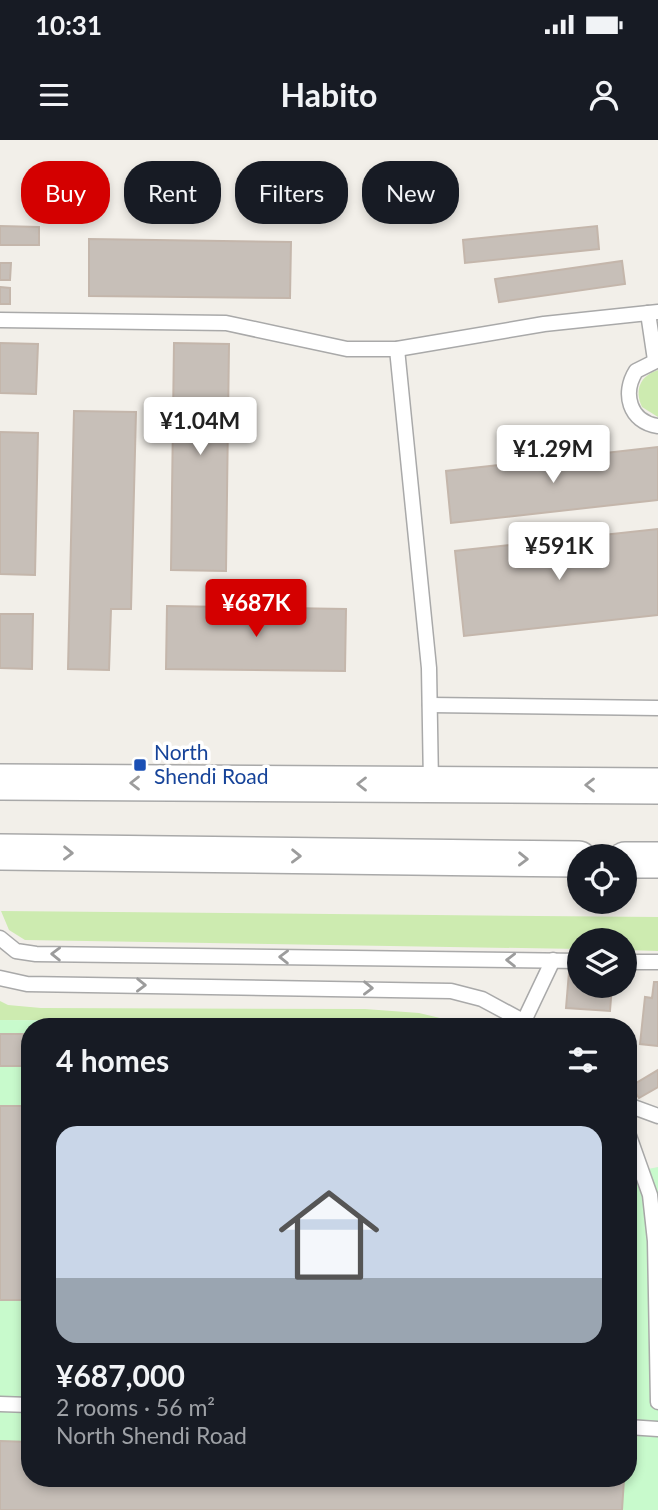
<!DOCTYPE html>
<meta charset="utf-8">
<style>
body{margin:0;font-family:Lato,sans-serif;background:#20242c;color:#f1f3f6;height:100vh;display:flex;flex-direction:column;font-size:26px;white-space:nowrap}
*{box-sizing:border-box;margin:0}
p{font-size:23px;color:#9ea1a6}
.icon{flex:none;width:38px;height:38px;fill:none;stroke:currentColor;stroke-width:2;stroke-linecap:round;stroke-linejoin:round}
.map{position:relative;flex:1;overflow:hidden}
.sheet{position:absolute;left:21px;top:878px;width:616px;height:469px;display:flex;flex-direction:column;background:#171b24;border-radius:28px;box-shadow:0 4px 10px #0003}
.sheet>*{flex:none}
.guide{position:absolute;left:21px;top:21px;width:616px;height:63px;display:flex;gap:14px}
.controls{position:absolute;left:567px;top:704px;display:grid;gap:14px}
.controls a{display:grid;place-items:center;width:70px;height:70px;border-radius:50%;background:#171b24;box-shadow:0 4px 10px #0003;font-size:35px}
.price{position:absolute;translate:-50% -60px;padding:0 16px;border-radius:7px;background:#fff;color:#222;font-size:23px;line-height:46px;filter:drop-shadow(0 2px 4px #0008)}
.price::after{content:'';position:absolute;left:50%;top:42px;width:21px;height:16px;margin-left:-10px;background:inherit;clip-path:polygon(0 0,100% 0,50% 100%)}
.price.current{background:#d40000;color:#fff}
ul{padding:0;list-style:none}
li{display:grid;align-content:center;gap:14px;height:371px;padding:0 35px}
li span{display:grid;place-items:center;height:217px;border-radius:21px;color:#555}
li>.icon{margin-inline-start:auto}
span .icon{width:126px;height:126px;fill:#fffc;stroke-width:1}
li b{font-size:30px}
h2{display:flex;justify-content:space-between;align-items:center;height:84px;padding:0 35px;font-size:30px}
.chip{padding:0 24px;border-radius:28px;background:#171b24;box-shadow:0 4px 10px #0003;font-size:24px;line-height:63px}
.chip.current{background:#d40000;color:#fff}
.status{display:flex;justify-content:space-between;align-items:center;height:49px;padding:0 35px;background:#171b24;direction:ltr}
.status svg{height:19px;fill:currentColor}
header{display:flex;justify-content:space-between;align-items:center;height:91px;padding:0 35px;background:#171b24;font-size:32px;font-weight:700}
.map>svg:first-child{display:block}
.grass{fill:#cdebb0}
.park{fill:#c8facc}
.building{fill:#c7bfb8;stroke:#c4b6ab;stroke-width:2}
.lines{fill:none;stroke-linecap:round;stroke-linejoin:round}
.service-casing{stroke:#a9a9a9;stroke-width:17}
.tertiary-casing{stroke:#a9a9a9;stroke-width:38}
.service{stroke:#fff;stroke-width:14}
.tertiary{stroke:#fff;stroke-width:35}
.oneway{stroke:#9c9c9c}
.transit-dot{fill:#1a4fb4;stroke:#fff;stroke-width:2.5}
.labels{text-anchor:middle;stroke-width:7;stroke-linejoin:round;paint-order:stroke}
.transit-label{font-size:21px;fill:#164399;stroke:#fff;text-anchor:start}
</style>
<div class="status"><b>10:31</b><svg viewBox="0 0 49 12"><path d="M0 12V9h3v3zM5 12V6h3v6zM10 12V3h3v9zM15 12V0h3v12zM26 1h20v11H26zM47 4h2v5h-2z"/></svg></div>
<header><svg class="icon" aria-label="menu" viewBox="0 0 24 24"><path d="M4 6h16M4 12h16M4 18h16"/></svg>Habito<svg class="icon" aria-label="person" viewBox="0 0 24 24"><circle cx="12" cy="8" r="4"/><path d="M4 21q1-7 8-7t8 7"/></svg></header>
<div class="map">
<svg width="658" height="1370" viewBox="0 0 658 1370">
<rect width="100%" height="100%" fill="#f2efe9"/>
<!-- grass -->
<g class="grass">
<path d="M658 230V277L642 267C634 250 640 236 658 230Z"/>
<polygon points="1,771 658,777 658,811 625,810 625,800 579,800 579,809 25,800 9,790"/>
<polygon points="0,861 8,865 41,868 365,869 419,873 478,887 349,882 0,880"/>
</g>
<!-- park -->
<polygon class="park" points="0,880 349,882 433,887 30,887 30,1339 628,1339 628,1033 658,1027 658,1370 0,1370"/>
<!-- building -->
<g class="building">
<polygon points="0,86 39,87 39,105 0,105"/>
<polygon points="597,86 599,109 465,123 463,100"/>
<polygon points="89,99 291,102 290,158 89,156"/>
<polygon points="622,121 625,144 499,162 495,139"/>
<polygon points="0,123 11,123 10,140 0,140"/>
<polygon points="0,147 10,148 10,164 0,164"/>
<polygon points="0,203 38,204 36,254 0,253"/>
<polygon points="174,203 229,204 226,431 171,430"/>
<polygon points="74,271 136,272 131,469 111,469 109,530 68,529"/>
<polygon points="0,292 38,293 35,435 0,434"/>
<polygon points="658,307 658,360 451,383 446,331"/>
<polygon points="658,389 658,475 464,496 455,411"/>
<polygon points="167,466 346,469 345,531 166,529"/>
<polygon points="0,474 33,474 32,529 0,528"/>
<polygon points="569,832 579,833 579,845 612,845 610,871 566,868"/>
<polygon points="654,842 658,842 658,906 640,904 645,857 652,858"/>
<rect x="0" y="894" width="30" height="32"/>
<polygon points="658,930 658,947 639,958 631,946"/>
<rect x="0" y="966" width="30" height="194"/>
<polygon points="0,1301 30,1302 30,1339 624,1339 622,1370 0,1370"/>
</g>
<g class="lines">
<!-- service casing -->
<g class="service-casing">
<g id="service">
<polyline points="648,173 655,220"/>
<polyline points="0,180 226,183 347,209 397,209 544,184 658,172"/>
<polyline points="397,209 429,528 431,644"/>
<path d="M658 220 636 231C622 253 629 282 658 286"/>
<polyline points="430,565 658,568"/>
<polyline points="0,798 16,811 36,814 579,821"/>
<polyline points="625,822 658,822"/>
<polyline points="0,838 27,844 451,851 482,859 534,887"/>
<polyline points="524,881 553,820"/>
<polyline points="628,965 658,976"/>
<polyline points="628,993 650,1055 655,1101 658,1262"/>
<polyline points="0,1264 30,1265"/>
<polyline points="628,1287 658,1289"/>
</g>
</g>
<!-- tertiary casing -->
<g class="tertiary-casing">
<g id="tertiary">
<polyline points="0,642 658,646"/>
<polyline points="0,712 579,719"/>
<polyline points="625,720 658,720"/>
</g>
</g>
<!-- service -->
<use href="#service" class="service"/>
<!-- tertiary -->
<use href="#tertiary" class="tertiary"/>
</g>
<!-- one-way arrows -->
<defs><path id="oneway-chevron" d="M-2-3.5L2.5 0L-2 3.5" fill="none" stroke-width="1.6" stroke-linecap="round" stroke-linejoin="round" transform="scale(1.75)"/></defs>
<g class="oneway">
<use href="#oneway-chevron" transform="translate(135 643) rotate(-180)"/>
<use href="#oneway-chevron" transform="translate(362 644) rotate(-180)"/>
<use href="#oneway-chevron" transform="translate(590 645) rotate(-180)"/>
<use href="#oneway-chevron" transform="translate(68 713) rotate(1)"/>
<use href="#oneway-chevron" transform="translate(296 716) rotate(1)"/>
<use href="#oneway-chevron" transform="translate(523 719) rotate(1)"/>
<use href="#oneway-chevron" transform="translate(56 814) rotate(-179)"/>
<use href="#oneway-chevron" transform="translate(284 817) rotate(-179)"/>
<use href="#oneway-chevron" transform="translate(511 820) rotate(-179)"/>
<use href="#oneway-chevron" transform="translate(141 845) rotate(1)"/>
<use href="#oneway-chevron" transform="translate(368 848) rotate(1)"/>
</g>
<!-- markers -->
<rect class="transit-dot" x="133" y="618" width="14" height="14" rx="3.5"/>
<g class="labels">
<!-- transit labels -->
<g class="transit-label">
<text x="154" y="620">North<tspan x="154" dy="24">Shendi Road</tspan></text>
</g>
</g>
</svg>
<div class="controls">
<a><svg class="icon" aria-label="locate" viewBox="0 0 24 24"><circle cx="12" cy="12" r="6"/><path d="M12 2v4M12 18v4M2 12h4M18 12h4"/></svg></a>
<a><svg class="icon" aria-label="layers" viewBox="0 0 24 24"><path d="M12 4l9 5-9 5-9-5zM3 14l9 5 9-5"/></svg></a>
</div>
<b class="price" style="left:200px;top:317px">¥1.04M</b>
<b class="price" style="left:553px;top:345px">¥1.29M</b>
<b class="price" style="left:559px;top:442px">¥591K</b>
<b class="price current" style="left:256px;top:499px">¥687K</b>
<div class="guide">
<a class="chip current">Buy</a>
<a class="chip">Rent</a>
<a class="chip">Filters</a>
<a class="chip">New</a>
</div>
<section class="sheet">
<h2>4 homes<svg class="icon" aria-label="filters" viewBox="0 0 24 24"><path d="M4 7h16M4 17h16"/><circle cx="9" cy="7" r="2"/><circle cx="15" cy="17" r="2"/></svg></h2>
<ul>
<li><span style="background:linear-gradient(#c9d6e8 70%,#9aa5b1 0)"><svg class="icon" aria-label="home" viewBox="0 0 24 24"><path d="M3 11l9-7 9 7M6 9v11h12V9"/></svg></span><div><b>¥687,000</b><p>2 rooms · 56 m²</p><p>North Shendi Road</p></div></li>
</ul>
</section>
</div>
